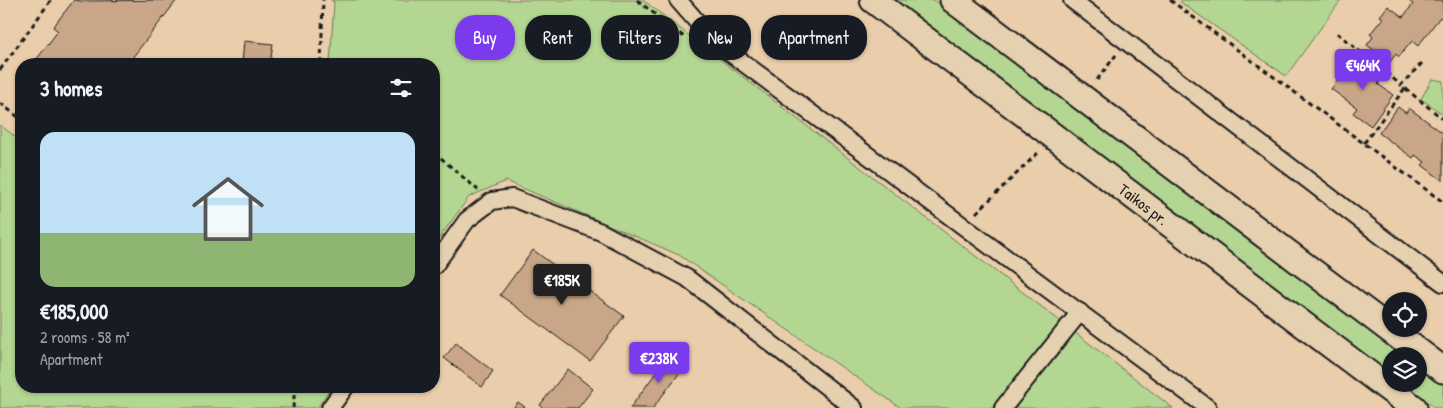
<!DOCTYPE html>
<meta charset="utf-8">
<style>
body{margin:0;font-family:"Patrick Hand",sans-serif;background:#20242c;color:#f1f3f6;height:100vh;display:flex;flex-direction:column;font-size:19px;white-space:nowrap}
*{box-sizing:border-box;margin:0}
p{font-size:16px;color:#9ea1a6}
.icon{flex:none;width:28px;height:28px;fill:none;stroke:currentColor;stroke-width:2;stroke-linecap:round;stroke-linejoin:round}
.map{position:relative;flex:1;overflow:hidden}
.panel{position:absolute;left:15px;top:58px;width:425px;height:335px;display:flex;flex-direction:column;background:#171b24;border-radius:20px;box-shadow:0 1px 4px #0004}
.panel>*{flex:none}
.guide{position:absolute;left:455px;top:15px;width:475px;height:45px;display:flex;gap:10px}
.fabs{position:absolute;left:1382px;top:292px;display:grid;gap:10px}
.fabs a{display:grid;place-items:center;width:45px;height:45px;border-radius:50%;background:#171b24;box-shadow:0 1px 4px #0004;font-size:25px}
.price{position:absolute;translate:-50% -42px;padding:0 11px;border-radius:5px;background:#7c3aed;color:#fff;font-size:16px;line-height:32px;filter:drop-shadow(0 1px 2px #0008)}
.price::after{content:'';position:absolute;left:50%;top:30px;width:15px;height:11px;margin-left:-8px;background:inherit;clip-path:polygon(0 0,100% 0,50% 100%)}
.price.selected{background:#222;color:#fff}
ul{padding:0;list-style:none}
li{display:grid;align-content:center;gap:10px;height:265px;padding:0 25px}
li span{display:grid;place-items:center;height:155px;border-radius:15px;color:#555}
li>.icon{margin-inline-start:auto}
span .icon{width:90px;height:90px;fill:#fffc;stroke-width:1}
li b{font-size:21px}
h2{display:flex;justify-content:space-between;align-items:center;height:60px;padding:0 25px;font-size:21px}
.pill{padding:0 18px;border-radius:20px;background:#171b24;box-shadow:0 1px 4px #0004;font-size:18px;line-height:45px}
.pill.selected{background:#7c3aed;color:#fff}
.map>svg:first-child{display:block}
.green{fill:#b3d792;stroke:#687a57}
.building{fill:#c9a688;stroke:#1c1c1c}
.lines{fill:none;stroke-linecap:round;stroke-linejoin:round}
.street-casing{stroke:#1c1c1c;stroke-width:20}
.primary-casing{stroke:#1c1c1c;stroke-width:29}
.path{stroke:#1c1c1c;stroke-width:3;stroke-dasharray:5 4;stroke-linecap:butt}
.street{stroke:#e5d0af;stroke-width:16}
.primary{stroke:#e5d0af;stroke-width:25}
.labels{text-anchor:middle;stroke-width:4.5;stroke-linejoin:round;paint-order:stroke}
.street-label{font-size:16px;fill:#1c1c1c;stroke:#e5d0af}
</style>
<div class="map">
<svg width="1443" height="408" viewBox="0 0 1443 408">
<rect width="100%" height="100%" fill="#eaceab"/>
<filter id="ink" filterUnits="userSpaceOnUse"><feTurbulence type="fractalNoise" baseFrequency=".02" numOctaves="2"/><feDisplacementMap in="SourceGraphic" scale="10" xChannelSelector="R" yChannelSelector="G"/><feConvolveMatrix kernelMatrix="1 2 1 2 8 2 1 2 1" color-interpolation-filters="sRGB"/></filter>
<g filter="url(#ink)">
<!-- green -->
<g class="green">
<polygon points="331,0 643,0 1173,408 901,408 679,255 506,181 469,197 434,245 434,64 330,64 334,2"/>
<polygon points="894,0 934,0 1407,356 1391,356 1391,375"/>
<polygon points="1182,0 1341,0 1286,76 1180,2"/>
<polygon points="1432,79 1443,81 1443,114 1421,99"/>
<polygon points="0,125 21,141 21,386 332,386 317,408 0,408"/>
<polygon points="1419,365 1443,383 1443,408 1435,408 1403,384 1419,384"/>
</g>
<!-- building -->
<g class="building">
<polygon points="74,0 81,1 177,0 129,62 132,64 33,64 58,31 53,27"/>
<polygon points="1410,0 1443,0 1443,19 1440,17 1418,46 1412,41 1399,57 1396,54 1390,62 1367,45 1373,37 1370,34 1383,18 1380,16 1388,6 1403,17 1413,4 1409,1"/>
<polygon points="244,41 273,44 270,64 242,64"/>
<polygon points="1355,57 1383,77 1378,84 1393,95 1371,126 1353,113 1357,108 1331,89"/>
<polygon points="1398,107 1406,113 1409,108 1443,133 1443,181 1422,165 1425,162 1415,155 1413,158 1379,133"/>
<polygon points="533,250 624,316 590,361 500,295"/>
<polygon points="456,343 493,371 482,387 444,358"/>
<polygon points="669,355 684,367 653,408 630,408"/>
<polygon points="568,369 593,389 578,408 543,408 540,405"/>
<polygon points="518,402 526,408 513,408"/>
</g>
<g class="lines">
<!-- street casing -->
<g class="street-casing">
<g id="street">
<polyline points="678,0 714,41 1208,408"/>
<polyline points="1072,0 1443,283"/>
<polyline points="434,266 467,220 492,201 512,198 601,232 687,278 854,408"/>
<polyline points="330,408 346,386"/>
<polyline points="1003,408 1080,312"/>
</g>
</g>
<!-- primary casing -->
<g class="primary-casing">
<g id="primary">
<path id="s1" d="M873 0 1414 408"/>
<polyline points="953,0 1443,370"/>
</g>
</g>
<!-- path -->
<g class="path">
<polyline points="637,0 684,37"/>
<polyline points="1170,0 1443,202"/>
<polyline points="1337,33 1401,85"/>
<polyline points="308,61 313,64"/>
<polyline points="1422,63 1401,85 1443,119"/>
<polyline points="321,64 323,0"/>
<polyline points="0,70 51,0"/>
<polyline points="1097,80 1116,55"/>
<polyline points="0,103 21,119"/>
<polyline points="1364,143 1405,88"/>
<polyline points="434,152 478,190"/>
<polyline points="976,213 1038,153"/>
<polyline points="293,408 295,386"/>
</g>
<!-- street -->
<use href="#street" class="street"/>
<!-- primary -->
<use href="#primary" class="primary"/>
</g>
</g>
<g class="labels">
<!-- street labels -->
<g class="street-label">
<text dy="6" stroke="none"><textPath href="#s1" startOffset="339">Taikos pr.</textPath></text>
</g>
</g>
</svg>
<div class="fabs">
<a><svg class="icon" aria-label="locate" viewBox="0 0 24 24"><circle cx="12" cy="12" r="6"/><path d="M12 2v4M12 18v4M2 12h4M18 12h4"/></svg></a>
<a><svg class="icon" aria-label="layers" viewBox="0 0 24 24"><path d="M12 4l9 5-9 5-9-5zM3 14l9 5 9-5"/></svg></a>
</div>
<b class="price" style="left:1363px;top:91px">€464K</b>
<b class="price selected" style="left:562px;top:306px">€185K</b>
<b class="price" style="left:659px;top:384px">€238K</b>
<div class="guide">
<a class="pill selected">Buy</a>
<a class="pill">Rent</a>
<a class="pill">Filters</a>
<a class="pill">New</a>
<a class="pill">Apartment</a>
</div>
<section class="panel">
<h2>3 homes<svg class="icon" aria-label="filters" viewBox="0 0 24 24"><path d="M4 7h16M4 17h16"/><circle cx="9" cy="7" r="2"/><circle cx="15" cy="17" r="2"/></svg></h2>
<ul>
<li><span style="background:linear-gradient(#bfe0f5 65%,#8fb573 0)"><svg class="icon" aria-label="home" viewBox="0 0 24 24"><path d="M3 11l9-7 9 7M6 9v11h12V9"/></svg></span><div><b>€185,000</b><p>2 rooms · 58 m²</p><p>Apartment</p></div></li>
</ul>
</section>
</div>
